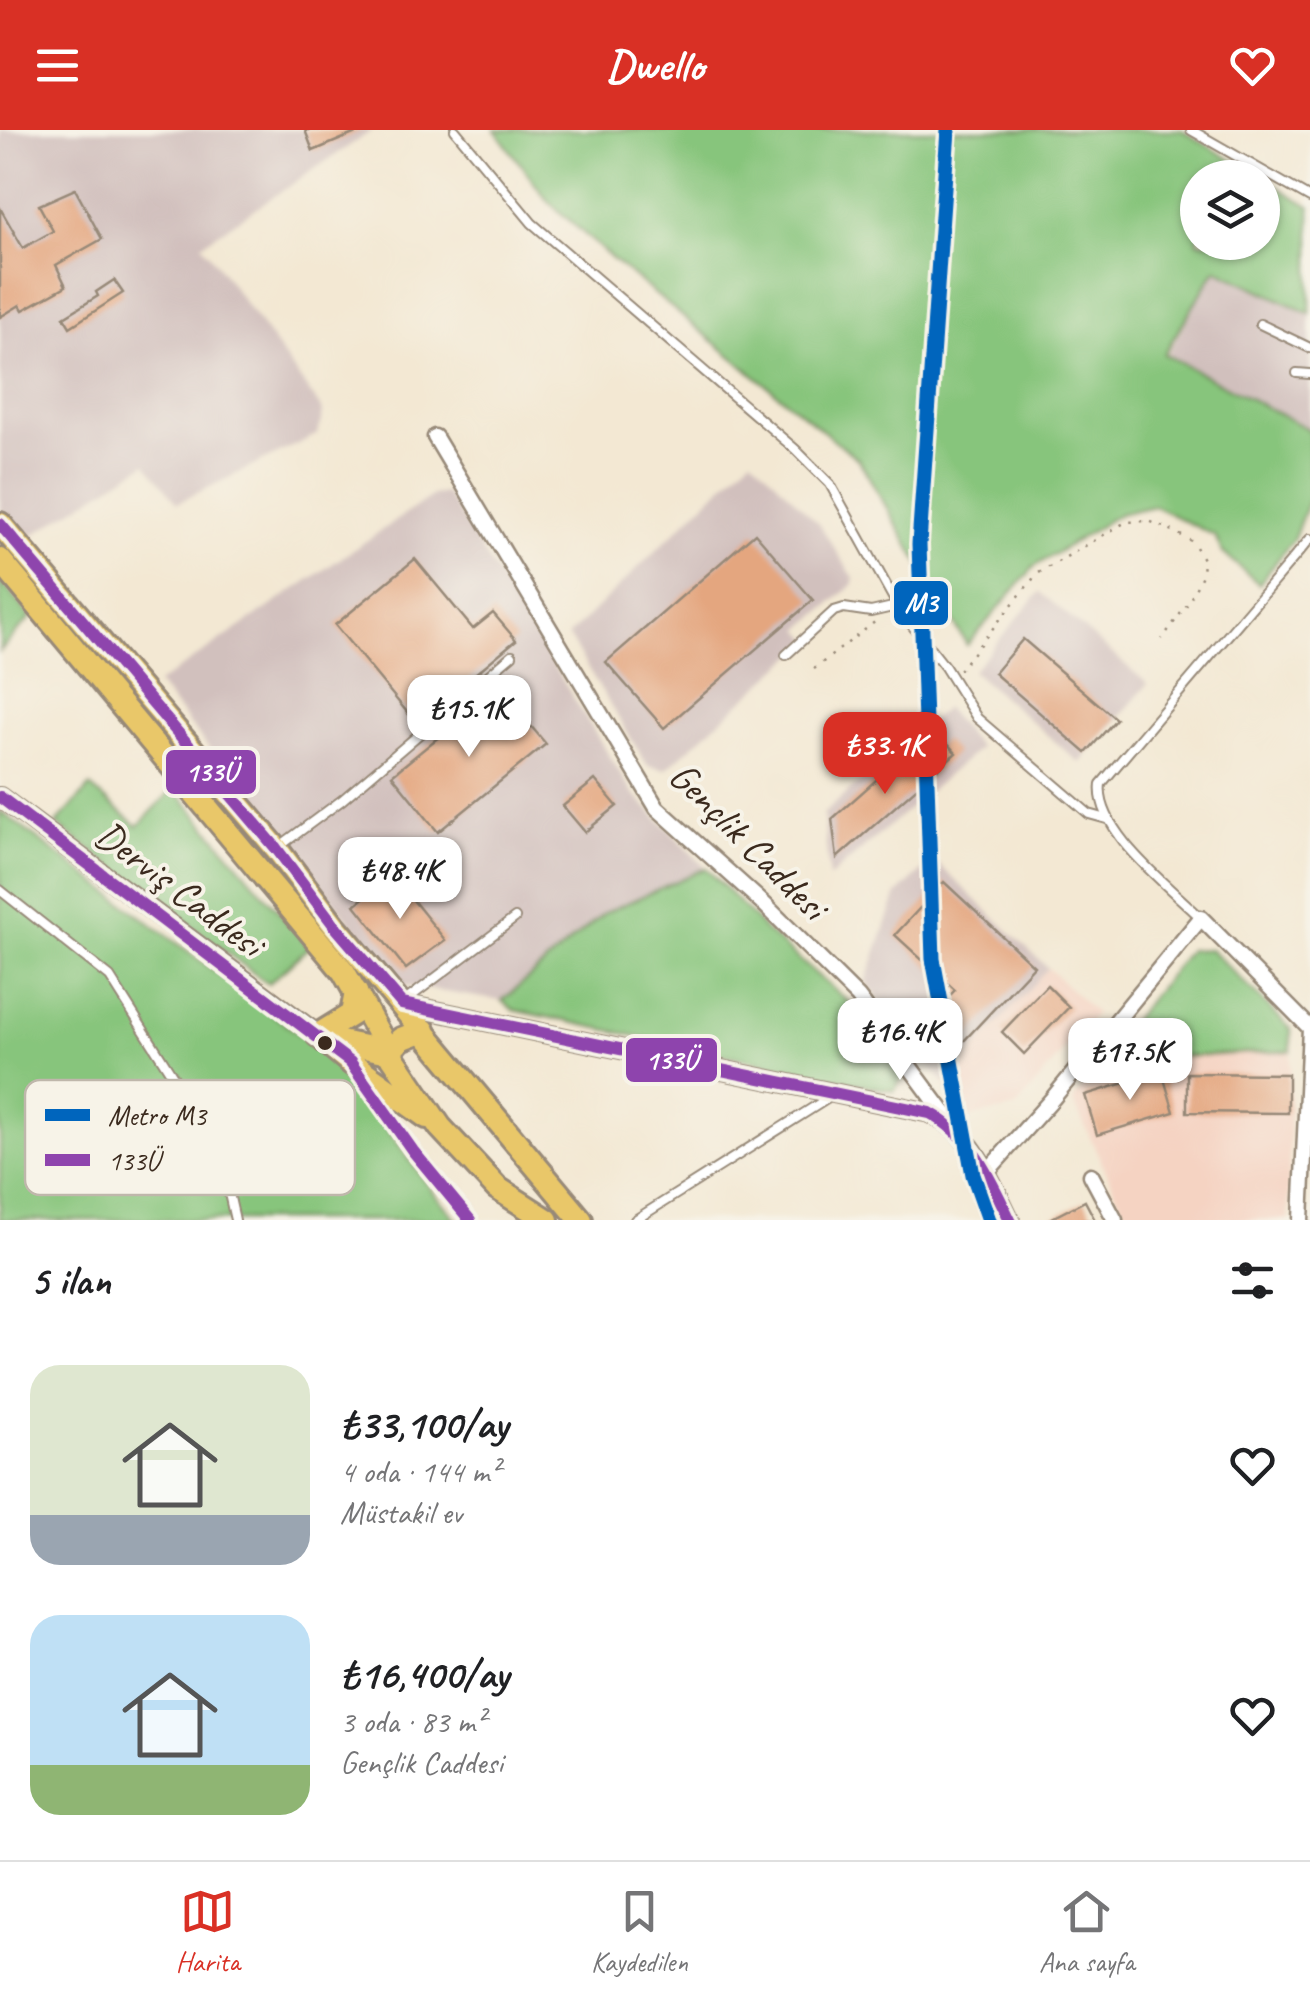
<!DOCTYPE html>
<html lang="tr">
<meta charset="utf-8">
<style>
body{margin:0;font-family:Caveat,sans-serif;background:#f2f2f2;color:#202124;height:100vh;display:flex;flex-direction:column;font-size:38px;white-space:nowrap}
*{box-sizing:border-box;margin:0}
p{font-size:32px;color:#757577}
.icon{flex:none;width:55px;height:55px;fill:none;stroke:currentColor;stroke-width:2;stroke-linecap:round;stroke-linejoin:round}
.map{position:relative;height:1090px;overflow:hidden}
.panel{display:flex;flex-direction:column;background:#fff;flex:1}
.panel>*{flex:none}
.controls{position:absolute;left:1180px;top:30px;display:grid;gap:20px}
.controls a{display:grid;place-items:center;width:100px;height:100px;border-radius:50%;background:#fff;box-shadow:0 2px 8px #0004;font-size:50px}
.price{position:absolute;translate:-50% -85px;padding:0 22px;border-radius:20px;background:#fff;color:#222;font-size:32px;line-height:65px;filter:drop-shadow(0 2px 5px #0008)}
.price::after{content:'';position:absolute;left:50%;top:60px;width:30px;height:22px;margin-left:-15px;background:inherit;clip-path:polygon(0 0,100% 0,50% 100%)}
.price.selected{background:#d93025;color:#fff}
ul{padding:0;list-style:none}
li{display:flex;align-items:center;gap:30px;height:250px;padding:0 30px}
li span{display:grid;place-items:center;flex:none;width:280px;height:200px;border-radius:30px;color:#555}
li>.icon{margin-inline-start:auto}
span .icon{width:120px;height:120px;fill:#fffc;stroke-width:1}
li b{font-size:42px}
h2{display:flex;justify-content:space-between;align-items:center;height:120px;padding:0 30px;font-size:42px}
header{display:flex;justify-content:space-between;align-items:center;height:130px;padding:0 30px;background:#d93025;color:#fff;font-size:45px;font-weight:800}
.menu{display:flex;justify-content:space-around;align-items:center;height:140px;border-top:2px solid #e0e0e0;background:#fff;font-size:28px;color:#757577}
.menu a{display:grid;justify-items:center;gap:5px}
.menu .selected{color:#d93025}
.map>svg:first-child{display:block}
.built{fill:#f5d3c2}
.industrial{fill:#d1c0bd}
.green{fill:#87c57b;stroke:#61784c;stroke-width:2.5}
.building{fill:#e4a67f}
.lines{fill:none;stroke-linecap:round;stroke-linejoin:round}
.service-casing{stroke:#978978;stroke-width:12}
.minor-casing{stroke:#978978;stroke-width:19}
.tertiary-casing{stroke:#978978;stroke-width:22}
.primary-casing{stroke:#978978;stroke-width:28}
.path{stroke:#978978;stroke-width:2.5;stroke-dasharray:2.5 8;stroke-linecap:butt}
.service{stroke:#fff;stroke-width:8}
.minor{stroke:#fff;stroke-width:14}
.tertiary{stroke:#fff;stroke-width:18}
.primary{stroke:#e9c769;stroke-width:22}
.bus-1-casing{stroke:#f7f3e8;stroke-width:20}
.bus-1{stroke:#8e44ad;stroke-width:12}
.metro-1-casing{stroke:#f7f3e8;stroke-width:22}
.metro-1{stroke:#0065bd;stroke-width:15}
.bus-dot{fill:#3b2a1e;stroke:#f7f3e8;stroke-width:4}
.labels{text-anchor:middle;stroke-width:8;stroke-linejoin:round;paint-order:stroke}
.street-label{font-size:40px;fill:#3b2a1e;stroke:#f7f3e8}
.key{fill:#f7f3e8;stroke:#bfb7ab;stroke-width:2.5}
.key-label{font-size:28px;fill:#3b2a1e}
.line-badge{stroke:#f7f3e8;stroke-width:4}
.badge-label{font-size:28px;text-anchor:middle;font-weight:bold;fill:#fff}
</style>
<header><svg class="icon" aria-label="menu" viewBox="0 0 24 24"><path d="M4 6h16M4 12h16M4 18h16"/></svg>Dwello<svg class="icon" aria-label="heart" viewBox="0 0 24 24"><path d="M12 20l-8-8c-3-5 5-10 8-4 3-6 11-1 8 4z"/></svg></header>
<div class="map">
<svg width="1310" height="1090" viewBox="0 0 1310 1090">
<rect width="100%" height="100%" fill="#f7f3e8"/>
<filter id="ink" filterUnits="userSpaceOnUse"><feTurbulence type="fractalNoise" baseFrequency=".01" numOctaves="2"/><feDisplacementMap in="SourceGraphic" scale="20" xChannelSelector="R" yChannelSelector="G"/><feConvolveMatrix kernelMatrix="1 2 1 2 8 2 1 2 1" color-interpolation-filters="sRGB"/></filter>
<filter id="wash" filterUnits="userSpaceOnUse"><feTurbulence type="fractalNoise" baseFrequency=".0048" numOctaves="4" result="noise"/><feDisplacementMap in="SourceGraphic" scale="40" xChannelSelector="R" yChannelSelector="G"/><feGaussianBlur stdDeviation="2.25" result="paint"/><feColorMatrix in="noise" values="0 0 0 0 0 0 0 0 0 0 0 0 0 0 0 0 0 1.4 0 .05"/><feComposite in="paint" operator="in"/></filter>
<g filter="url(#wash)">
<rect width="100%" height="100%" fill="#f3e8d3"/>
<!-- built -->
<g class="built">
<polygon points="1048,838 1095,883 1016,978 969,987 944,954"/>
<polygon points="1291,921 1288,1090 1129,1090 1073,971 1083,957 1178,927"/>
</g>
<!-- industrial -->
<g class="industrial">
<polygon points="0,0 373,0 202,114 323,281 318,304 177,373 146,333 27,409 0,378"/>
<polygon points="1216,139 1310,184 1310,300 1166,226"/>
<polygon points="752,327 819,394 854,448 854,454 801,499 811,510 666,639 648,636 568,506"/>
<polygon points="446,363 632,662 706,738 604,783 502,871 401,855 157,554 433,365"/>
<polygon points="1040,462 1148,554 1080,633 972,541"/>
<polygon points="945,578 979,618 829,748 823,684"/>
<polygon points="934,730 1048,838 944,954 866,852 897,764"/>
</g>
<!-- green -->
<g class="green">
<polygon points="495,0 1181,0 1262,48 1198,48 1198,112 1262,112 1262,48 1310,76 1310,184 1216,139 1164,224 1310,300 1310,367 1293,410 1259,454 1222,422 1215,406 1154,376 1119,384 1034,437 967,515 859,330 612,129 548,71"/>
<polygon points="0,450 31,487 0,521"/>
<polygon points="90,657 138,696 174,658 309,817 268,854 56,694"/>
<polygon points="0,681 342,936 433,1062 457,1090 0,1090"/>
<polygon points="706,738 768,803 850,873 880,919 904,947 894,961 514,880 502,871 604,783"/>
<polygon points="1210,819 1291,899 1291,921 1178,927 1150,936 1120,906 1189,820"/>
</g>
<g id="blocks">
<!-- building -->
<g class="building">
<polygon points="305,0 363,0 313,21"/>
<polygon points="75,59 102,109 56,135 66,156 23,180 20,175 0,187 0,78 23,118 53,101 39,75"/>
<polygon points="114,150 123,163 70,197 64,187 98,166 96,162"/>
<polygon points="755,403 813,470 664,598 606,532"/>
<polygon points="415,429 473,499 493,483 516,510 416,593 335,495"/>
<polygon points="1023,509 1116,589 1086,623 994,543"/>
<polygon points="499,558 546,614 438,702 392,645"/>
<polygon points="944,610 956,623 837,728 832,689 901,628 910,639"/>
<polygon points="595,650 617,676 585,702 563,676"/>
<polygon points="392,744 445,810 406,839 355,775"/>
<polygon points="944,752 1034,836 947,929 932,915 938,908 922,894 955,860 895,805"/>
<polygon points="1047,855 1069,877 1024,924 1002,902"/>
<polygon points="1162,942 1174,982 1097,1005 1085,965"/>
<polygon points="1187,943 1288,944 1288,983 1187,982"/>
<polygon points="1085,1071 1095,1090 1048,1090"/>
</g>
</g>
</g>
<g filter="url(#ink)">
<use href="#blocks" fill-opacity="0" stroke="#978978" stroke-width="2.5"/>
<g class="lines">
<!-- service casing -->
<g class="service-casing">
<g id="service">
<polyline points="455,0 532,93 795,319 830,354 900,480 945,537 977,588 1089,684 1107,689"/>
<polyline points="1191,0 1310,68"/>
<polyline points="1260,194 1310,218"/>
<polyline points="1297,243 1310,244"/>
<polyline points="786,525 834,481 844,478 871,482 897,476"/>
<polyline points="280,716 342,670 512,525"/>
<polyline points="0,760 110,847 219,1019 235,1090"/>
<path d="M1201 788C1169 756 1095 701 1101 654L1310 409"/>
<polyline points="405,871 515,788"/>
<polyline points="635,1090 830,967"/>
</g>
</g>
<!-- minor casing -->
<g class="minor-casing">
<g id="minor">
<polyline points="435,307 657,678 764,774 858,867 950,991"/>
<polyline points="362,949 413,1021 470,1090"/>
<polyline points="985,1044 1053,968 1201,788 1310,898 1301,1090"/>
<polyline points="1091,1045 1115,1090"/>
</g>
</g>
<!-- tertiary casing -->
<g class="tertiary-casing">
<g id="tertiary">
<polyline points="0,667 318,905"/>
<path d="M402 874 930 983C971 1000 991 1052 1010 1090"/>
</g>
</g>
<!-- primary casing -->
<g class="primary-casing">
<g id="primary">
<polyline points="0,394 276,718 334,795 581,1090"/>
<polyline points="0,430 344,842 389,922 440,997 497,1058 547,1090"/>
<polyline points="318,905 350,932 427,987"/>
<polyline points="318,905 352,884 356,862"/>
<polyline points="331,910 389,922 401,909 424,900"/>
</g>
</g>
<!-- path -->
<g class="path">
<polyline points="814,539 876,491"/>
<polyline points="959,540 1037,444 1126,392 1149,391 1171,400 1193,412 1203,429 1202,445 1189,472 1162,509"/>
</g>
<!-- service -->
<use href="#service" class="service"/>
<!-- minor -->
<use href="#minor" class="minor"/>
<!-- tertiary -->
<use href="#tertiary" class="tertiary"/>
<!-- primary -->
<use href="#primary" class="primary"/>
<!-- bus-1 casing -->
<g class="bus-1-casing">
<g id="bus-1">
<path d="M0 394 276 718 334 795 402 874 930 983C972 1006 990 1049 1010 1090"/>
<polyline points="0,667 350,932 413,1021 470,1090"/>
</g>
</g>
<!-- bus-1 -->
<use href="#bus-1" class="bus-1"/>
<!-- metro-1 casing -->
<g class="metro-1-casing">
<polyline id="metro-1" points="948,0 919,414 933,829 973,1045 989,1090"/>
</g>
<!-- metro-1 -->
<use href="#metro-1" class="metro-1"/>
</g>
</g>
<!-- markers -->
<circle class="bus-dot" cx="325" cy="913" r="9"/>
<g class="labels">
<!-- street labels -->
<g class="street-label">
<text transform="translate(749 710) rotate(45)" y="14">Gençlik Caddesi</text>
<text transform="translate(180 758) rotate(37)" y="14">Derviş Caddesi</text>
</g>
</g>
<!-- legend -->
<rect x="25" y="950" width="330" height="115" rx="15" class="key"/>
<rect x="45" y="979" width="45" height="12" fill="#0065bd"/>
<rect x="45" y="1024" width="45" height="12" fill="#8e44ad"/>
<g class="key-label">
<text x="108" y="995">Metro M3</text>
<text x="108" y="1040">133Ü</text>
</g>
<g class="line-badge">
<rect x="892" y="449" width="58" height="48" rx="10" fill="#0065bd"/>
<rect x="164" y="618" width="94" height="48" rx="10" fill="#8e44ad"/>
<rect x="624" y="906" width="95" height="48" rx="10" fill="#8e44ad"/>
</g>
<g class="badge-label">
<text x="921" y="482">M3</text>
<text x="211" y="651">133Ü</text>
<text x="671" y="939">133Ü</text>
</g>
</svg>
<div class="controls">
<a><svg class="icon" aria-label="layers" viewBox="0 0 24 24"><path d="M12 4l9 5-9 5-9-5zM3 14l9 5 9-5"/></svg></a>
</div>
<b class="price" style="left:469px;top:630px">₺15.1K</b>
<b class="price selected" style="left:885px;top:667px">₺33.1K</b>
<b class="price" style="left:400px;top:792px">₺48.4K</b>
<b class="price" style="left:900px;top:953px">₺16.4K</b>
<b class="price" style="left:1130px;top:973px">₺17.5K</b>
</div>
<section class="panel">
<h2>5 ilan<svg class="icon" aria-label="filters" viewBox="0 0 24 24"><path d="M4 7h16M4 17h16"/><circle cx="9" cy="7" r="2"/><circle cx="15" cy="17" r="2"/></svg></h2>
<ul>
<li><span style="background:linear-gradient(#dfe7d0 75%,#9aa5b1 0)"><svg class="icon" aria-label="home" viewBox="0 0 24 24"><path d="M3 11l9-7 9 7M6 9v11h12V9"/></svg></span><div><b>₺33,100/ay</b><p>4 oda · 144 m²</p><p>Müstakil ev</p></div><svg class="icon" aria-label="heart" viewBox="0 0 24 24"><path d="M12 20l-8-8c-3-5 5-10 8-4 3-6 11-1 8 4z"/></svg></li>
<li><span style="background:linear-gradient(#bfe0f5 75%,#8fb573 0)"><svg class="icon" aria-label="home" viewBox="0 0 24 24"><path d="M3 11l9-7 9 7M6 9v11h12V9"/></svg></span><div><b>₺16,400/ay</b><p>3 oda · 83 m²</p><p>Gençlik Caddesi</p></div><svg class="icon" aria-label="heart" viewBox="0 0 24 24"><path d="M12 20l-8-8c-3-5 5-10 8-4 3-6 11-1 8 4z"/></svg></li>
</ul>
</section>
<nav class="menu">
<a class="selected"><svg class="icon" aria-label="map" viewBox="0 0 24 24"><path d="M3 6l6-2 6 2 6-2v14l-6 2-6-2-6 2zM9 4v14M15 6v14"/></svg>Harita</a>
<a><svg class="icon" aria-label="saved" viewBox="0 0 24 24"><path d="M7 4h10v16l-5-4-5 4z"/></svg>Kaydedilen</a>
<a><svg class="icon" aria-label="home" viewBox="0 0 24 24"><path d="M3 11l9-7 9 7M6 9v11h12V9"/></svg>Ana sayfa</a>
</nav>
